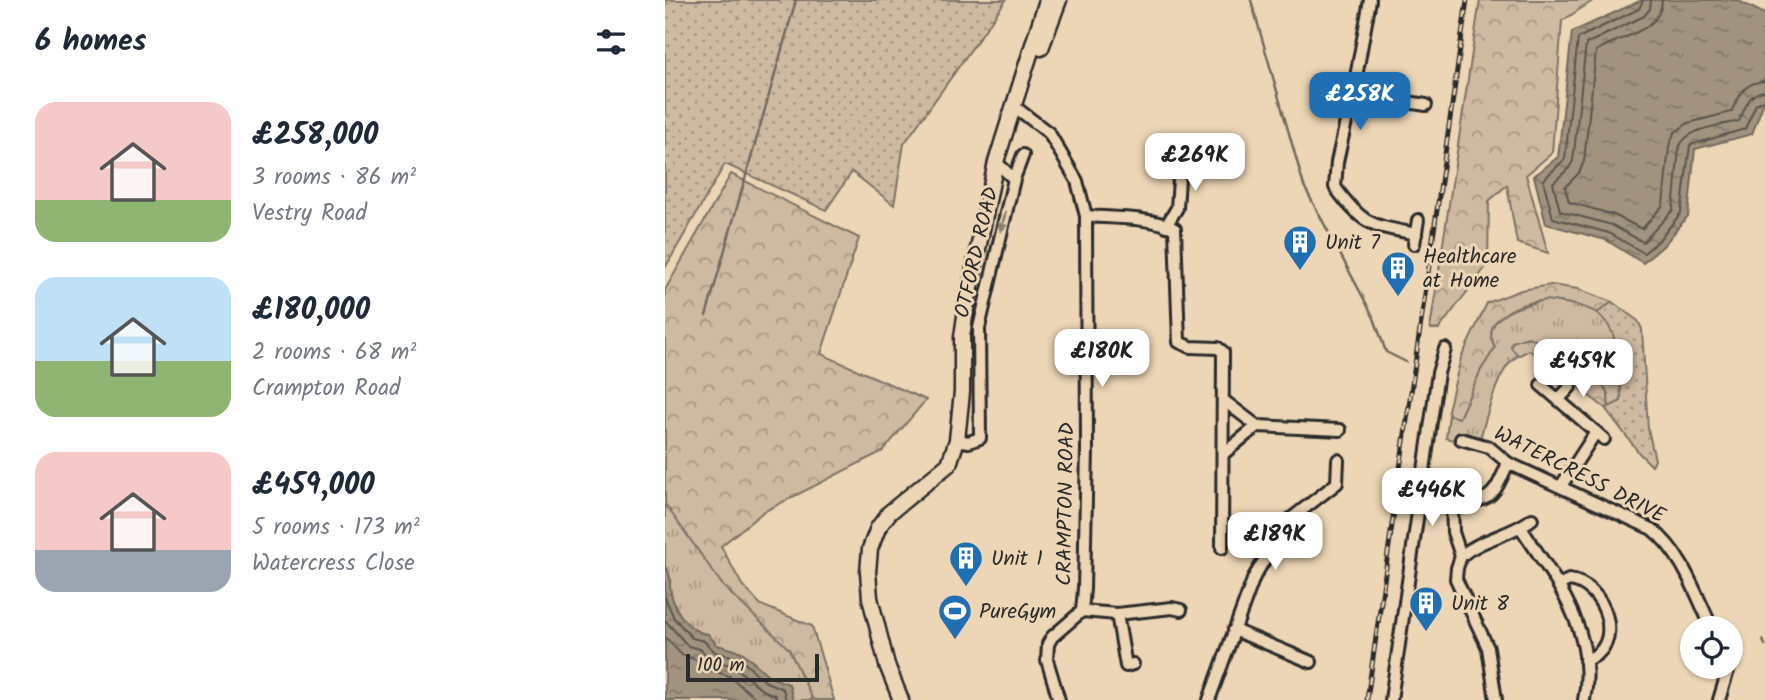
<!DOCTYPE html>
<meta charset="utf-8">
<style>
body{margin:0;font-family:Kalam,sans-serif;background:#f2f2f3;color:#1f2937;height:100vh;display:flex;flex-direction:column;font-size:26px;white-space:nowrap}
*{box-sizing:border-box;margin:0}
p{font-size:23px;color:#747a83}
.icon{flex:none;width:38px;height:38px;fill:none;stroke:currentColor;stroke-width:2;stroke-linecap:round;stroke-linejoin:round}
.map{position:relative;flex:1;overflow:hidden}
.panel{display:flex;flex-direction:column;background:#fff;width:665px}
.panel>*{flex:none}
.controls{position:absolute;left:1015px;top:616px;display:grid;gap:14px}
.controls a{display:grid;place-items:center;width:63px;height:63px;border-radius:50%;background:#fff;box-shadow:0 2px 5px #0004;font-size:35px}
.scale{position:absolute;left:21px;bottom:18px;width:133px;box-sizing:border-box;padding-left:7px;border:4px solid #2b2b2b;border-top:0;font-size:19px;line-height:24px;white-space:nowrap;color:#2b2b2b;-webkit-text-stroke:5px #edd6b6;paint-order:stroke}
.price{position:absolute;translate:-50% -60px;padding:0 16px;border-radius:14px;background:#fff;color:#222;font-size:23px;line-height:46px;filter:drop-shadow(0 2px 4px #0008)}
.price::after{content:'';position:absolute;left:50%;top:42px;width:21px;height:16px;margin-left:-10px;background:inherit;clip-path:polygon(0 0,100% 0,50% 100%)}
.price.current{background:#1f6fb2;color:#fff}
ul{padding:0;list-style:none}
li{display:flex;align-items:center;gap:21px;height:175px;padding:0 35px}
li span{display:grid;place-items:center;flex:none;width:196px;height:140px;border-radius:21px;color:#555}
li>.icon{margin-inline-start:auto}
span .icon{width:84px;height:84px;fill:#fffc;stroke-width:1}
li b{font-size:30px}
h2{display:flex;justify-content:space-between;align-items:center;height:84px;padding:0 35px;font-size:30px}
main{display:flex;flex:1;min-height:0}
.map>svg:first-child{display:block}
.grass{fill:url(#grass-dots);stroke:#7c7266;stroke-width:2}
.forest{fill:url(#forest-crowns);stroke:#7c7266;stroke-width:2}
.park{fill:url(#park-tufts);stroke:#7c7266;stroke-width:2}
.water{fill:url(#water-ripples);stroke:#72695d;stroke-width:2}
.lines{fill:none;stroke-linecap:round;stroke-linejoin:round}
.shore{stroke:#5a554d;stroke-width:2}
.stream{stroke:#72695d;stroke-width:2.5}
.minor-casing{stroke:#2b2b2b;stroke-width:16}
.major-casing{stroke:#2b2b2b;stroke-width:19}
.minor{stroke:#edd6b6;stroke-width:10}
.major{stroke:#edd6b6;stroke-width:14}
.rail-casing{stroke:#2b2b2b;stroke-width:5}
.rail{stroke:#edd6b6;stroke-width:2.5;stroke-dasharray:8;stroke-linecap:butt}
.oneway{fill:#8c8070}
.labels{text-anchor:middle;stroke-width:6;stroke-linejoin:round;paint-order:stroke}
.poi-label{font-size:21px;fill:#2b2b2b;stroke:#edd6b6;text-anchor:start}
.street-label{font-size:21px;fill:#2b2b2b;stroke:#edd6b6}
</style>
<main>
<section class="panel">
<h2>6 homes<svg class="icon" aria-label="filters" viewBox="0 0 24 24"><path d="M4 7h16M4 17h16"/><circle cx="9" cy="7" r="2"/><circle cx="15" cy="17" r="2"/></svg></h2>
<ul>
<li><span style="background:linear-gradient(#f6c9c9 70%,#8fb573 0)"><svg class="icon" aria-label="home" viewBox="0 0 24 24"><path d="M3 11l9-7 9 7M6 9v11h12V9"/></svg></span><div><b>£258,000</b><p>3 rooms · 86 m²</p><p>Vestry Road</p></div></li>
<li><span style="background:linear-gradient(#bfe0f5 60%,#8fb573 0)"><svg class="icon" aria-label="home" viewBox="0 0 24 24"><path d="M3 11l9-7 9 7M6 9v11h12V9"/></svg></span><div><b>£180,000</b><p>2 rooms · 68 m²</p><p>Crampton Road</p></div></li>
<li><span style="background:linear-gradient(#f6c9c9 70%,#9aa5b1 0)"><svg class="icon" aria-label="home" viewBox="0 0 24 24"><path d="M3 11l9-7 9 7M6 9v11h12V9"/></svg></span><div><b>£459,000</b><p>5 rooms · 173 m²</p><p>Watercress Close</p></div></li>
</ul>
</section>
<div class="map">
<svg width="1100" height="700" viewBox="0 0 1100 700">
<defs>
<pattern id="grass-dots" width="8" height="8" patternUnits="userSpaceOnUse" patternTransform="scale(1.75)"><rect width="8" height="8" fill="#cebaa0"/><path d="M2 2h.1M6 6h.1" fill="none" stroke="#a79783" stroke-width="1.8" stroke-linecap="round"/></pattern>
<pattern id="forest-crowns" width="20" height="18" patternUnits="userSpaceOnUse" patternTransform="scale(1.75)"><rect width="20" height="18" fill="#cebaa0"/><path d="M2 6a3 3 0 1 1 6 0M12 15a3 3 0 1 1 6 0" fill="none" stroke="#a79783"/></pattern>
<pattern id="park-tufts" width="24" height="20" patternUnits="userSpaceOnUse" patternTransform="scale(1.75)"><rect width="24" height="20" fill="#cebaa0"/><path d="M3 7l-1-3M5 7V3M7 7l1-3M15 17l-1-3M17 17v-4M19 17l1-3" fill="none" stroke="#a79783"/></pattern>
<pattern id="water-ripples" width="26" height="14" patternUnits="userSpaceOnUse" patternTransform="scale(1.75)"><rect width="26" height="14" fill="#a1937f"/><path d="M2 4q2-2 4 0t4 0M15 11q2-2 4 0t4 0" fill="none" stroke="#837868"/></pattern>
</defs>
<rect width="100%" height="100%" fill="#edd6b6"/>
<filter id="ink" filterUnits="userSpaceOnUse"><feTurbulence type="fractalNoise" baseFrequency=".0143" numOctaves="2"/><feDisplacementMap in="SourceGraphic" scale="14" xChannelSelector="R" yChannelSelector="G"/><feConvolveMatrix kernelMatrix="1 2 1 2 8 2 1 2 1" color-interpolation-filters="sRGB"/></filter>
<g filter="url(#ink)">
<!-- grass -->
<g class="grass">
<polygon points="0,0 341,0 239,144 229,205 187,172 161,210 60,164 0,268"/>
<path d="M947 302 973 321 977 329 983 429 990 460 987 466 975 454 940 408 956 401C955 370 954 336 932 313Z"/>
</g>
<!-- forest -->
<g class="forest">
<polygon points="815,0 929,0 897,21 887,153 861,175 883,253 852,243 842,185 824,201 823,264 774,329 765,329"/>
<polygon points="66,174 194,238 156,354 261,400 218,451 98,512 56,546 77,585 96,605 147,626 169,700 130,700 0,557 0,290"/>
<path d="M886 285 913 289 947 302 932 313C917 306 900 302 884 301 859 299 814 318 830 348L816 370 794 419 784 415 783 410 796 358 822 303 856 290Z"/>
<polygon points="863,337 915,358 927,378 939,387 943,394 944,407 940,408 864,350 853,356 846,348 847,341"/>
</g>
<!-- park -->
<g class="park">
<path d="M881 300C897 303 916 304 930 312 957 328 955 374 956 401L944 407 943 394 939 387 927 378 915 358 863 337 847 342 846 348 853 356C833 366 821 418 815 439L796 433 793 441 781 438 784 415 794 418 816 370 830 348C813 316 857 305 881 300Z"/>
<polygon points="0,504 59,587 124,649 148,700 0,700"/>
</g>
<!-- water -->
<g class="water">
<polygon points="977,0 1072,0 1100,14 1100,99 1087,134 1030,149 1023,216 998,246 978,263 941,240 881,224 869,176 893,157 907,32"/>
<path d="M0 566C9 581 3 580 6 593 10 612 24 632 43 634L52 645 77 652 105 677 124 684 128 700H0Z"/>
</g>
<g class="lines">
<!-- shore -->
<g class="shore">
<polyline points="978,0 974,9 913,38 900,159 878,180 888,218 944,233 979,253 993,241 1016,213 1025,145 1080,129 1091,104 1100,100"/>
<path d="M986 0 985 9 979 16 921 44 908 161 904 168 888 183 895 211 947 225 978 242 1008 210 1014 148C1021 127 1056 126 1074 121 1081 108 1082 93 1100 91"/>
<path d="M997 0C996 33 953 36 931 51L919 161 914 173 900 187 904 202 949 215 977 229 998 205 1004 146 1009 133 1023 123 1066 112C1075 96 1078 82 1100 81"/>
<polyline points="0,597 9,618 27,638 39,641 50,652 74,658 101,682 118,689 121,700"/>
<polyline points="0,620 23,646 35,649 46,660 69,666 97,690 110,695 112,700"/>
<polyline points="0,637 17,655 29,659 42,669 64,676 93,700"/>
</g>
<!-- stream -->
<g class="stream">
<polyline points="586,0 639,186 709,318 721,352 741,362"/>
<polyline points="41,316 131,0"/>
<polyline points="1098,640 1100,645"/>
</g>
<!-- minor casing -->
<g class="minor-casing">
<g id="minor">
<path d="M705 0 691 77 672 162 670 187C698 226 706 225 751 234"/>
<polyline points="687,93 761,105"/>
<polyline points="350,107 384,133 412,181 421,216 422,450 419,589 417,611 387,637 383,644 382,660 394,700"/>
<polyline points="349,179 358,155"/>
<path d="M421 216C445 218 489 217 510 229L514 342 525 347 553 348 558 352 557 548"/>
<polyline points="501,226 512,208 516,150"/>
<polyline points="749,244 753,220"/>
<polyline points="876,385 939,439"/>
<polyline points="894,399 905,387"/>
<polyline points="558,400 592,426 675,430"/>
<path d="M796 439 824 447 843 463 987 529C1018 554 1030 593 1047 628"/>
<polyline points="292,440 304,442 315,438 314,328 349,179 331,162"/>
<polyline points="558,454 592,426"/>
<polyline points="896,486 931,432"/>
<path d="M856 528C890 579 933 634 919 700"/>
<path d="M796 556C817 538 845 536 867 519"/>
<path d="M894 585 904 580C940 583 963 648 920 660"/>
<polyline points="417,611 452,614 507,608 516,610"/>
<polyline points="452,614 461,666 468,664"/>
<polyline points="569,630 646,662"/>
<polyline points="544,700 589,577 623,521 672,483 673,460"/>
<polyline points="726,700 773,373 780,349"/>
<path d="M831 700 823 648 791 579 792 568 796 556 788 532 787 504C827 500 827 500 843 463"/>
<polyline points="1054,700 1064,667"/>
</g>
</g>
<!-- major casing -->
<g class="major-casing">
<g id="major">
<polyline points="376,48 394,0"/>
<polyline points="236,700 222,665 205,598 203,572 205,549 213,528 224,513 284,464 292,440 297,392 297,337 302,302 331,162 382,0"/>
</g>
</g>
<!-- minor -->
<use href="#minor" class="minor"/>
<!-- major -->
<use href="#major" class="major"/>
<!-- rail casing -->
<g class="rail-casing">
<polyline id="rail" points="702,700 802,0"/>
</g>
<!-- rail -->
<use href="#rail" class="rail"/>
</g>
<!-- one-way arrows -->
<defs><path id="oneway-solid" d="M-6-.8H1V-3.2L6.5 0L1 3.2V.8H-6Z" transform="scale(1.75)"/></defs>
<use class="oneway" href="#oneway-solid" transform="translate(338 222) rotate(104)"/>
</g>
<!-- icons -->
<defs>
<g id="building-pin" transform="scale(1.75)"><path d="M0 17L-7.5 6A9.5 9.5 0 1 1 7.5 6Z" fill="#1f6fb2" stroke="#edd6b6"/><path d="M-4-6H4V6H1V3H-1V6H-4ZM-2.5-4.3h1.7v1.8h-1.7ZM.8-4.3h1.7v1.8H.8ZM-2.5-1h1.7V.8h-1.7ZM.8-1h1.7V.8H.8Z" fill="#fff"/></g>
<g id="stadium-pin" transform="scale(1.75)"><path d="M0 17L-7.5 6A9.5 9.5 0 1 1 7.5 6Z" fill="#1f6fb2" stroke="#edd6b6"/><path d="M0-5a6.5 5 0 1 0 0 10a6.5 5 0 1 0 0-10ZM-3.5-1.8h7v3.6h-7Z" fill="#fff"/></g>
</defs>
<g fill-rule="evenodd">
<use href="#building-pin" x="635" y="242"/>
<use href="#building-pin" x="733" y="268"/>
<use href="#building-pin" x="301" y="558"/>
<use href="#building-pin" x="761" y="603"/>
<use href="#stadium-pin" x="290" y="611"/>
</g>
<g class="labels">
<!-- poi labels -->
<g class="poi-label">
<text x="660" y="249">Unit 7</text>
<text x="758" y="263">Healthcare<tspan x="758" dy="24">at Home</tspan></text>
<text x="326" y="565">Unit 1</text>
<text x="786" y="610">Unit 8</text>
<text x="314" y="618">PureGym</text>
</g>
<!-- street labels -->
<g class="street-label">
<text transform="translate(311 252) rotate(-77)" y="7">OTFORD ROAD</text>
<text transform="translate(915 474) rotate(27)" y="7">WATERCRESS DRIVE</text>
<text transform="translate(400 504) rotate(-89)" y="7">CRAMPTON ROAD</text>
</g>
</g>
</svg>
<div class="controls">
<a><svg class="icon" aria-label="locate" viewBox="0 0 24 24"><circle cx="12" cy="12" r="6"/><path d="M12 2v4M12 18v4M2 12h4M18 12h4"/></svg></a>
</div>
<div class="scale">100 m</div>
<b class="price current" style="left:695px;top:132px">£258K</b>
<b class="price" style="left:530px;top:193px">£269K</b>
<b class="price" style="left:437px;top:389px">£180K</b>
<b class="price" style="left:918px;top:399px">£459K</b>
<b class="price" style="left:767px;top:528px">£446K</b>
<b class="price" style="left:610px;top:572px">£189K</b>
</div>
</main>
